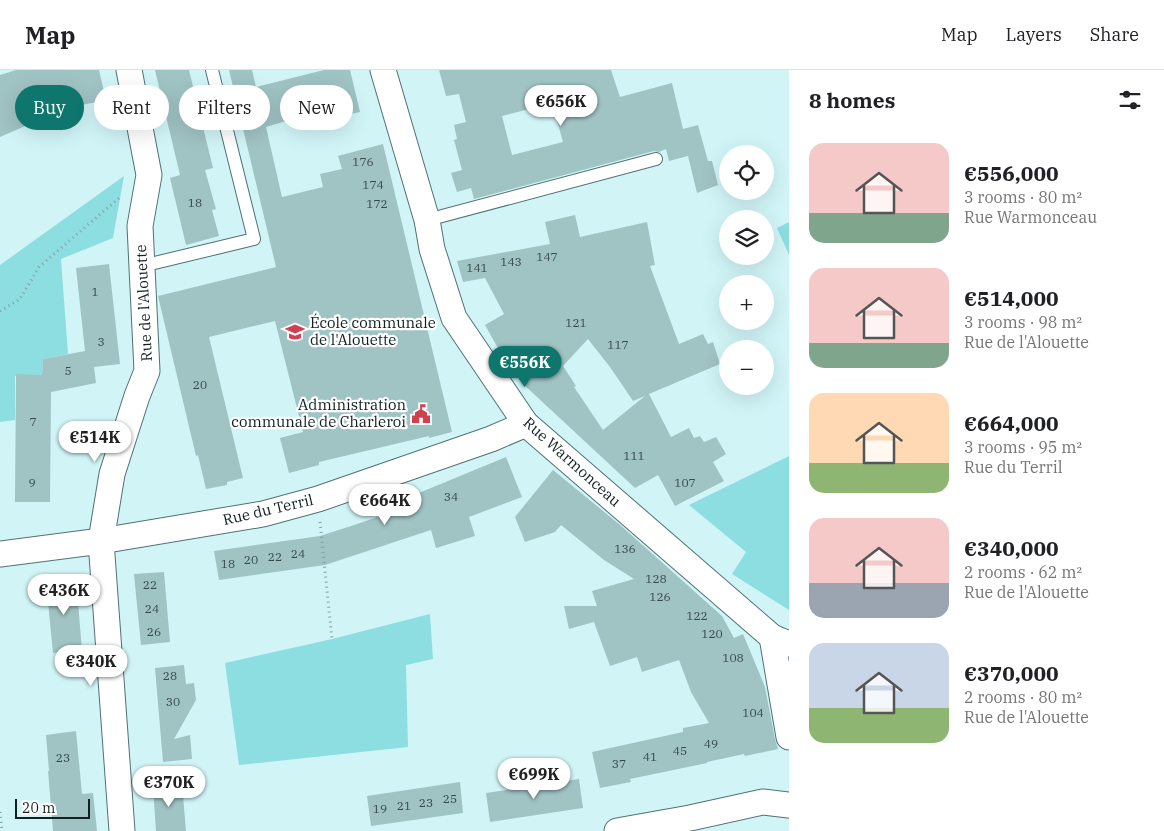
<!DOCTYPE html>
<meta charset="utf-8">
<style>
body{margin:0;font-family:"IBM Plex Serif",serif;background:#f6f6f6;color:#202124;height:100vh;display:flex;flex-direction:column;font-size:19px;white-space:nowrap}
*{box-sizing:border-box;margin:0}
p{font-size:16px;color:#757577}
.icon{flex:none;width:28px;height:28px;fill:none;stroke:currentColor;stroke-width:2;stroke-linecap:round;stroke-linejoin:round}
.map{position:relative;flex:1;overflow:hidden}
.panel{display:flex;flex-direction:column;background:#fff;width:375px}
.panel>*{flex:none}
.guide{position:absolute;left:15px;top:15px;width:475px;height:45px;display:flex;gap:10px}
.buttons{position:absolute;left:719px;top:75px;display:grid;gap:10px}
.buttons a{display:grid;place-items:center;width:55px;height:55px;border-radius:50%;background:#fff;box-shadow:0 5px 20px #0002;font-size:25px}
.scale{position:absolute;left:15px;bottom:12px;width:75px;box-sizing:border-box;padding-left:5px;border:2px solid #132021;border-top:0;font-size:14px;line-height:18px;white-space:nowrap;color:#132021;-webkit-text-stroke:4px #fff;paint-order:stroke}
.price{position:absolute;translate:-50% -42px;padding:0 11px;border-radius:18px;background:#fff;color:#222;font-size:16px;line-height:32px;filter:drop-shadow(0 1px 2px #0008)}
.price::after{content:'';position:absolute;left:50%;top:30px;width:15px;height:11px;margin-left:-8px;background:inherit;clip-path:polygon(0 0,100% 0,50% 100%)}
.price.current{background:#0f766e;color:#fff}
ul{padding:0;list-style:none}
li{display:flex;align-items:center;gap:15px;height:125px;padding:0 20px}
li span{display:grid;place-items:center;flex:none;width:140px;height:100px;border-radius:15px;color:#555}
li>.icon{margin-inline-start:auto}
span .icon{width:60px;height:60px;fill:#fffc;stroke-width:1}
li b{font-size:21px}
h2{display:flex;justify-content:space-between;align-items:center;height:60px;padding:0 20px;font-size:21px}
.tag{padding:0 18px;border-radius:22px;background:#fff;box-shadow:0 5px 20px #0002;font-size:18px;line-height:45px}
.tag.current{background:#0f766e;color:#fff}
header{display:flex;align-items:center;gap:30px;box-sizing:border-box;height:70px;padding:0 25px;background:#fff;border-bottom:1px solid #e0e0e0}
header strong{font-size:24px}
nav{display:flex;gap:28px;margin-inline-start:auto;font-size:18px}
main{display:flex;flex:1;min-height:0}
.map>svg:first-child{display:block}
.green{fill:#8ddee1}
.building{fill:#a0c3c4;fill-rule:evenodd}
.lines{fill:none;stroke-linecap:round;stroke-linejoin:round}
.lane-casing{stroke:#517173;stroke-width:14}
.street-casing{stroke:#517173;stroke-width:27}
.path{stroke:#849fa1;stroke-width:3;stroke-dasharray:1 4;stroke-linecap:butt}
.lane{stroke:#fff;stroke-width:12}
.street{stroke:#fff;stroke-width:25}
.labels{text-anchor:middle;stroke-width:4.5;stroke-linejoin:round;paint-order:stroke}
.number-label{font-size:12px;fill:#36494a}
.street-label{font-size:15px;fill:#132021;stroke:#fff}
.poi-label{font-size:15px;fill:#132021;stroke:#fff;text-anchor:start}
</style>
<header>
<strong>Map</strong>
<nav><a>Map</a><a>Layers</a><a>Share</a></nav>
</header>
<main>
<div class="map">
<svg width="789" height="761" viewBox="0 0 789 761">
<rect width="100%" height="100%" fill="#d1f5f7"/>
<!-- green -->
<g class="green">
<polygon points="124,106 113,168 61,189 68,284 43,289 42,305 15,306 15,350 0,352 0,195"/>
<polygon points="789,152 789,185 777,158"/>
<polygon points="789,386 789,540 732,504 746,482 689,435"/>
<polygon points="430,544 433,589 406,595 408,677 239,695 225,593 332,569"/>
</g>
<!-- building -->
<g class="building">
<polygon points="16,0 99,0 106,30 77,36 39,48 39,50 0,67 0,5"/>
<polygon points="155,0 189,0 213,98 205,100 216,139 212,140 219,166 186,175 170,108 180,105"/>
<polygon points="229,0 252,0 256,17 324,0 350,0 360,42 308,53 306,45 266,57 282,127 323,117 320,104 342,99 338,86 383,74 452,362 429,368 429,366 319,392 319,395 289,403 280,368 303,362 275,251 209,267 243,408 227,412 227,415 206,419 198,385 196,386 158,226 276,197"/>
<path d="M439 0H611L620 27 672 13 683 59 698 55 708 91H712L718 115 697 123 688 86 669 91 666 79 659 82 654 81 474 129 471 118 457 122 451 103 462 100 454 70 457 69 454 55 466 52 459 24 446 26ZM552 33 563 72 512 85 502 46Z"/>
<path d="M575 145 580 167 647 152 655 195 650 196 679 274 703 264 708 274 713 272 720 294 649 324 671 367 689 358 694 368 700 366 704 372 716 367 726 384 713 392 724 411 675 436 658 405 635 418 522 313 503 287 485 255 504 244 485 208 463 212 457 191 550 174 545 152ZM588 269 610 297 633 331 645 326 603 360 574 317 576 316 563 296Z"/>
<polygon points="109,194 120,294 94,297 96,313 51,322 50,432 15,432 16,304 42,305 43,289 85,281 76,198"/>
<polygon points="506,387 522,427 469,447 475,466 436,478 431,460 325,495 219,510 214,481 320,466 354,455 416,434 414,425"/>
<polygon points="553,400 619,454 722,546 734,568 743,564 765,617 775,669 778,679 745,686 744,684 707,692 707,693 630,709 631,712 600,718 592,682 683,662 683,658 709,653 691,622 679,590 642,602 637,587 610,596 594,552 569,559 564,536 597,536 592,521 634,509 604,490 561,455 555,462 525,472 515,447"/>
<polygon points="164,502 170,572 141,575 134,504"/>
<polygon points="76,509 82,580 53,583 46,512"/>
<polygon points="184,595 186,614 194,613 196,630 174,669 190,665 192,689 163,692 155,598"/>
<polygon points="76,661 82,724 93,723 97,761 53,761 48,701 49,701 46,665"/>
<polygon points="579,709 583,738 490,752 486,723"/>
<polygon points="460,712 463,743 371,756 367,726"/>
<polygon points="182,714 186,761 156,761 153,717"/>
</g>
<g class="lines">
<!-- lane casing -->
<g class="lane-casing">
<g id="lane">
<polyline points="427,150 656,89"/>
<polyline points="142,196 254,169 212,0"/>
</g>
</g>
<!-- street casing -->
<g class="street-casing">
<g id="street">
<polyline points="383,0 427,150 432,179 454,248 526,354 772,567 789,574"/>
<polyline points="0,484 101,471 263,444 318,429 491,369 526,354"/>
<polyline points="772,567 789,667"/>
<polyline points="122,761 101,471 112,404 137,326 147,301 140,156 149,105 129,0"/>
<polyline points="617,761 690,748 763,732 789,735"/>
</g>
</g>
<!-- path -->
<g class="path">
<polyline points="0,241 20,229 39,197 119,128"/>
<polyline points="320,452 332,569"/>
<polyline points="0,742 2,761"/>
</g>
<!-- lane -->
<use href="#lane" class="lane"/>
<!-- street -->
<use href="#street" class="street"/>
</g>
<!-- icons -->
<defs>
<g id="school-bare" transform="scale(1.5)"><path d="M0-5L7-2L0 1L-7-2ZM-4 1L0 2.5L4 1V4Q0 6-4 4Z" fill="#d0404e" stroke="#fff" stroke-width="2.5" paint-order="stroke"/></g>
<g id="civic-bare" transform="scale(1.5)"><path d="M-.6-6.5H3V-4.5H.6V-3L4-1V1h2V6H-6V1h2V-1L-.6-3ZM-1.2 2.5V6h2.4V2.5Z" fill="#d0404e" stroke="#fff" stroke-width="2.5" paint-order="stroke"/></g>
</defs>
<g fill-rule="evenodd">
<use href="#school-bare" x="295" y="262"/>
<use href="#civic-bare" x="421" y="344"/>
</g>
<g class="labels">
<!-- number labels -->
<g class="number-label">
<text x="363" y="96">176</text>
<text x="373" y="119">174</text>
<text x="195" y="137">18</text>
<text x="377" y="138">172</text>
<text x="547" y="191">147</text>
<text x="511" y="196">143</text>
<text x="477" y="202">141</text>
<text x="95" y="226">1</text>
<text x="576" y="257">121</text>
<text x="101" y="276">3</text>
<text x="618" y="279">117</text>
<text x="68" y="305">5</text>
<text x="200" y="319">20</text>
<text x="33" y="356">7</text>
<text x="634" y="390">111</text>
<text x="32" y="417">9</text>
<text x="685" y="417">107</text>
<text x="451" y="431">34</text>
<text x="625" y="483">136</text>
<text x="298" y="488">24</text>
<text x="275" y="491">22</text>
<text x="251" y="494">20</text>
<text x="228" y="498">18</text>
<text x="656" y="513">128</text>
<text x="150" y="519">22</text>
<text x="660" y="531">126</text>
<text x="152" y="543">24</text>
<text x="697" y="550">122</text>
<text x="154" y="566">26</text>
<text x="712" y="568">120</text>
<text x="733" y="592">108</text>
<text x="170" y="610">28</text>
<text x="173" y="636">30</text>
<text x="753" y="647">104</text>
<text x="711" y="678">49</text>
<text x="680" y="685">45</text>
<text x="650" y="691">41</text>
<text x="63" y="692">23</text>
<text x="619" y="698">37</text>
<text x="450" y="733">25</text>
<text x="426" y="737">23</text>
<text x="404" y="740">21</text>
<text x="380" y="743">19</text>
</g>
<!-- street labels -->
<g class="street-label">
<text transform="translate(144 233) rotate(-93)" y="5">Rue de l'Alouette</text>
<text transform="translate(572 392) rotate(42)" y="5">Rue Warmonceau</text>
<text transform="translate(268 440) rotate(-13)" y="5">Rue du Terril</text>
</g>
<!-- poi labels -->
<g class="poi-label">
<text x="310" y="258">École communale<tspan x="310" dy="17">de l'Alouette</tspan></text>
<text x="406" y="340" text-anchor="end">Administration<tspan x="406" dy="17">communale de Charleroi</tspan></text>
</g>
</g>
</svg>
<div class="buttons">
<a><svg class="icon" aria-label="locate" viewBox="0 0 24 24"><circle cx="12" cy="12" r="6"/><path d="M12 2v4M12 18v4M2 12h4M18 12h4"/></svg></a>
<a><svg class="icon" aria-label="layers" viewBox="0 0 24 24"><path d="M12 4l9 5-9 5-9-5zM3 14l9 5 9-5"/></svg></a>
<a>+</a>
<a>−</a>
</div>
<div class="scale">20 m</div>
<b class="price" style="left:561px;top:57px">€656K</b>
<b class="price current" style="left:525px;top:318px">€556K</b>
<b class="price" style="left:95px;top:393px">€514K</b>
<b class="price" style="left:385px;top:456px">€664K</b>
<b class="price" style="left:64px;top:546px">€436K</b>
<b class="price" style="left:91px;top:617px">€340K</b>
<b class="price" style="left:534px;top:730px">€699K</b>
<b class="price" style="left:169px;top:738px">€370K</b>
<div class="guide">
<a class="tag current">Buy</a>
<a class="tag">Rent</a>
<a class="tag">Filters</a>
<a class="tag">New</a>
</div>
</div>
<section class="panel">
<h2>8 homes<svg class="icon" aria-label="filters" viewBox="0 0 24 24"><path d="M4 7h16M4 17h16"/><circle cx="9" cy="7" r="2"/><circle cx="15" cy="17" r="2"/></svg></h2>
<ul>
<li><span style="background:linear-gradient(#f6c9c9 70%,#7fa58c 0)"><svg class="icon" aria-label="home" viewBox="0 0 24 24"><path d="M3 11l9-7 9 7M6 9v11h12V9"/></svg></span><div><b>€556,000</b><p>3 rooms · 80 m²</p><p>Rue Warmonceau</p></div></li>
<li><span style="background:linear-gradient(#f6c9c9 75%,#7fa58c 0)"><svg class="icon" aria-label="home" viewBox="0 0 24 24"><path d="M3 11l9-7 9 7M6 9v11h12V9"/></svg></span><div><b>€514,000</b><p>3 rooms · 98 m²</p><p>Rue de l'Alouette</p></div></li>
<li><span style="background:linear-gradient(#ffd9b3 70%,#8fb573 0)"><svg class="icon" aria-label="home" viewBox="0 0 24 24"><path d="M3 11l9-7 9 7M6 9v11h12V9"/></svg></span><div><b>€664,000</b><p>3 rooms · 95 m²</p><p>Rue du Terril</p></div></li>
<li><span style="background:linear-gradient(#f6c9c9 65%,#9aa5b1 0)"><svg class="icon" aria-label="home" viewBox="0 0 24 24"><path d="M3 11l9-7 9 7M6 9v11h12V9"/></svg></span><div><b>€340,000</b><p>2 rooms · 62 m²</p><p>Rue de l'Alouette</p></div></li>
<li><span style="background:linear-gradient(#c9d6e8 65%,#8fb573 0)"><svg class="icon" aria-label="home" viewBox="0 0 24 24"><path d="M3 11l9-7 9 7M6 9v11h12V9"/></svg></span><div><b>€370,000</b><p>2 rooms · 80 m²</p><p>Rue de l'Alouette</p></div></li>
</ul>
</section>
</main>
